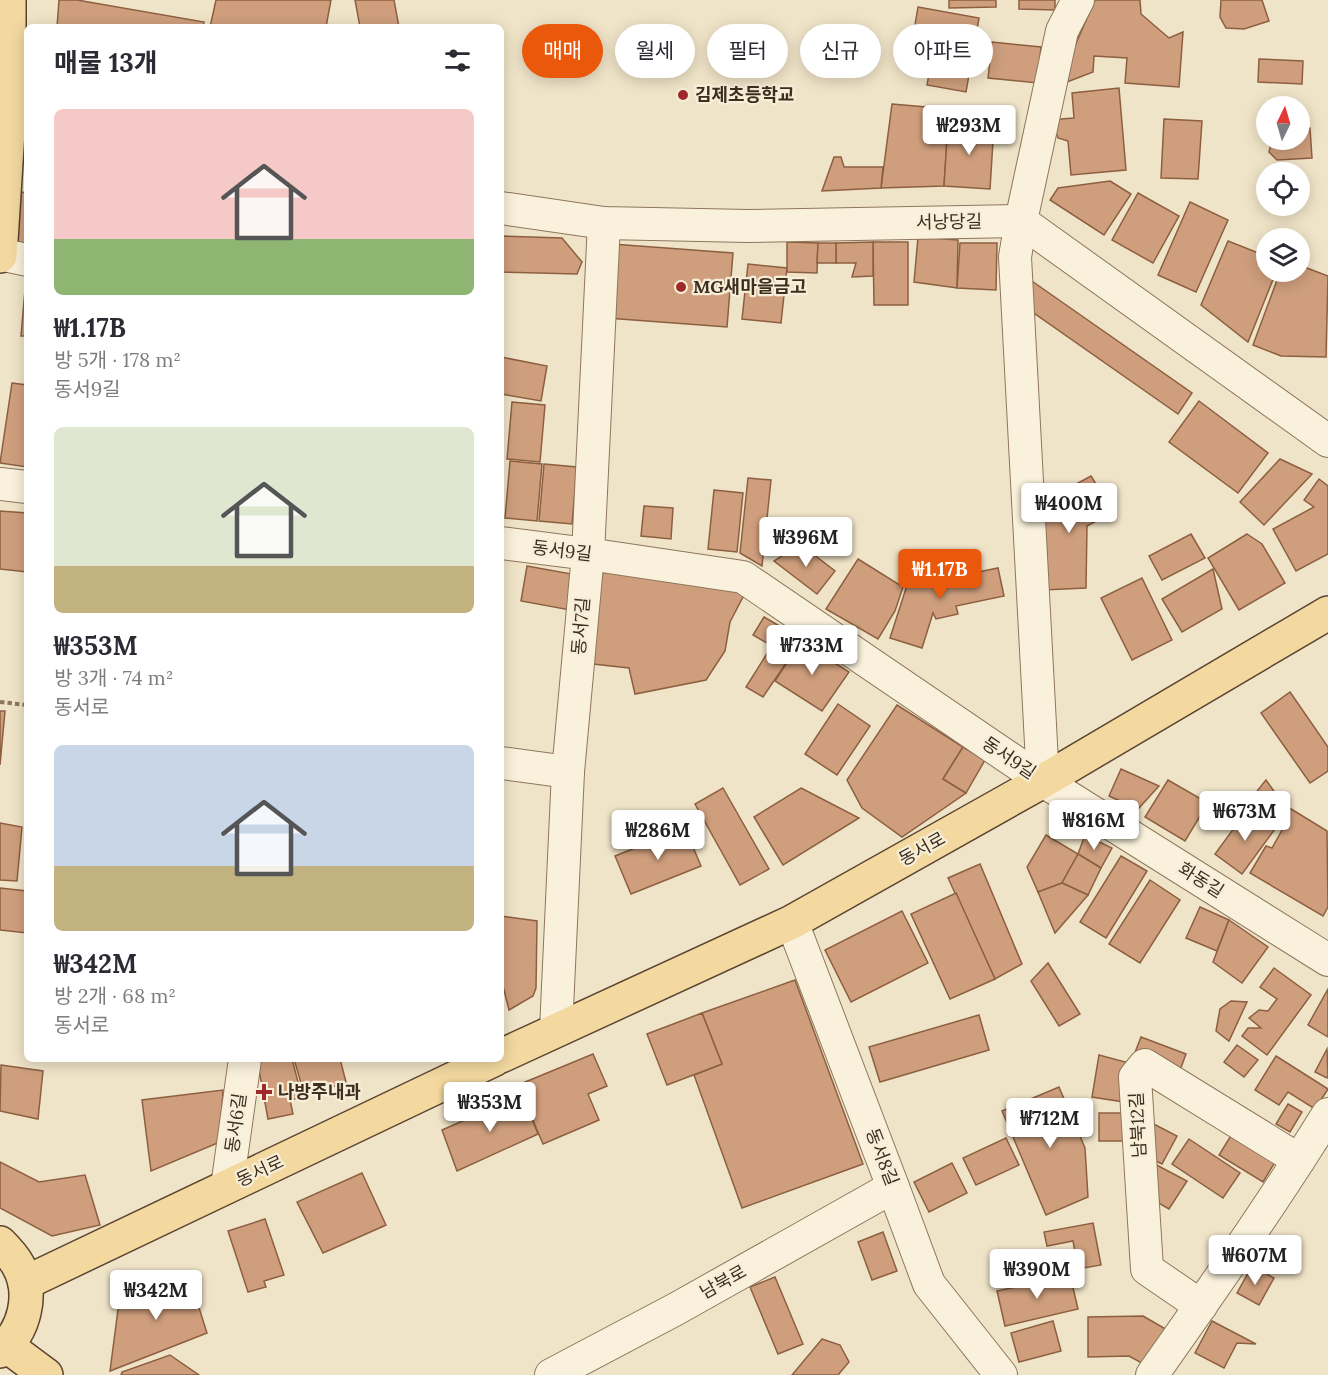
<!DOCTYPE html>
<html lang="ko">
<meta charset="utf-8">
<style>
body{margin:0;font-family:Lora,"Noto Sans KR",serif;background:#f2f2f3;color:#2b2b33;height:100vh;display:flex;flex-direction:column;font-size:22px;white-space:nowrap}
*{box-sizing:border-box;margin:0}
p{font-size:20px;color:#7c7c81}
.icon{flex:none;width:33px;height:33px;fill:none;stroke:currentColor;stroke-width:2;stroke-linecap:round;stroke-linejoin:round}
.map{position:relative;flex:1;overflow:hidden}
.panel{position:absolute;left:24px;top:24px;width:480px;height:1038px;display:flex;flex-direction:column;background:#fff;border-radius:9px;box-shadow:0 3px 15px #0003}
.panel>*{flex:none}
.banner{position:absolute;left:522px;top:24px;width:570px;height:54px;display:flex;gap:12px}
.needle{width:39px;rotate:5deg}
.tools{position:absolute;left:1256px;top:96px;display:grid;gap:12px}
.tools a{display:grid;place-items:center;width:54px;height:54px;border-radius:50%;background:#fff;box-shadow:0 3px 15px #0003;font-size:30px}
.price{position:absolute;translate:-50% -51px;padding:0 14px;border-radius:6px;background:#fff;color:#222;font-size:20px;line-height:39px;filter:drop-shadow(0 2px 3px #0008)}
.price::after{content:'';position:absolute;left:50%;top:36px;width:18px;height:14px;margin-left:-9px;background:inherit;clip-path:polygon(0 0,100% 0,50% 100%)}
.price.active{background:#ea580c;color:#fff}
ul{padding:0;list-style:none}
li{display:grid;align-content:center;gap:12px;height:318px;padding:0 30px}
li span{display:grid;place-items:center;height:186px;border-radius:9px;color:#555}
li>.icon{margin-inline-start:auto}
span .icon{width:108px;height:108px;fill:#fffc;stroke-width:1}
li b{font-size:26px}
h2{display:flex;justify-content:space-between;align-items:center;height:72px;padding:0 30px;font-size:26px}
.tag{padding:0 21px;border-radius:27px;background:#fff;box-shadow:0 3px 15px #0003;font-size:21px;line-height:54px}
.tag.active{background:#ea580c;color:#fff}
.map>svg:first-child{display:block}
.building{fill:#cf9f7d;stroke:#8d5f41;stroke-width:1.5}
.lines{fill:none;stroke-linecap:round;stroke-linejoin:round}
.minor-casing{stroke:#8d765c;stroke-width:34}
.major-casing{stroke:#5b4430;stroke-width:36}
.path{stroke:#8d765c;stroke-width:4;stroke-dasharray:4.5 3;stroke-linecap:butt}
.minor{stroke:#faf1dc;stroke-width:32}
.major{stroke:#f3d9a0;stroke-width:33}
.poi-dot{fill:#9e2a2b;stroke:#f7eed8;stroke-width:2}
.labels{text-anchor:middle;stroke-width:4.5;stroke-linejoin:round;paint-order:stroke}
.poi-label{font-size:18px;font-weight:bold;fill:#3d2e20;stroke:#f7eed8;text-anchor:start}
.street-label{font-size:18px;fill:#3d2e20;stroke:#f7eed8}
</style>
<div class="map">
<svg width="1328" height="1375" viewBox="0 0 1328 1375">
<rect width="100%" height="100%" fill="#f0e4c8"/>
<!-- building -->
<g class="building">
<polygon points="59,0 77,0 204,22 203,27 57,27"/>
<polygon points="216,0 331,0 326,27 210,27"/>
<polygon points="355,0 394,0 399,27 360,27"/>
<polygon points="949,0 996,0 996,7 949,8"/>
<polygon points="1019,0 1055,0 1055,10 1019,9"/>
<polygon points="1095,0 1140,0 1141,14 1169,38 1183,32 1179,87 1125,83 1127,58 1094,56 1093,72 1067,82 1063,73"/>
<polygon points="1221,0 1262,0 1269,21 1244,29 1226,28 1220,17"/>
<polygon points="918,7 979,18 966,92 927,85 935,41 913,37"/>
<polygon points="992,42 1041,47 1038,83 988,78"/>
<polygon points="1259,59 1303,61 1302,84 1258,82"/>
<polygon points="1119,88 1126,170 1071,175 1068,141 1058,138 1053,125 1061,119 1074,118 1072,93"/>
<polygon points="892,104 949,109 944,186 881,188"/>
<polygon points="1164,119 1202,121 1198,179 1161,178"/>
<polygon points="948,123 994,125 990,189 944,186"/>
<polygon points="1310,128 1312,158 1277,160 1269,152 1272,140 1299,140 1299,129"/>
<polygon points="834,157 841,157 844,167 883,167 881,188 822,191"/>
<polygon points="1110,181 1131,194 1104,235 1050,200 1058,188"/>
<polygon points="21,192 27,193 27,251 16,250"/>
<polygon points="1138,193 1179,216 1153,263 1112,240"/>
<polygon points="1190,202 1228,220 1196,292 1158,275"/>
<polygon points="501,236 562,238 582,262 577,274 501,272"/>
<polygon points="918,237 958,240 957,288 914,282"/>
<polygon points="1228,241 1266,256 1266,272 1276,272 1248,342 1201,305"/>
<polygon points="787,242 818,243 817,273 787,272"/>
<polygon points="873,242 908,242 908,305 874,305"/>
<polygon points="873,242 873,276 852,277 856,263 836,263 836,243"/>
<polygon points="818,243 836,243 836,263 817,263"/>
<polygon points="960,243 997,243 996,290 957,288"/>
<polygon points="612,244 733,253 727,327 607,318"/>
<polygon points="748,264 787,268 781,323 742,319"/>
<polygon points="1299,265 1328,276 1326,357 1281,356 1253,345 1280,272 1299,272"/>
<polygon points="26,278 27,278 27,336 21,336"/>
<polygon points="1029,279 1192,393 1178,414 1031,311"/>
<polygon points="501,357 547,366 541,401 501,394"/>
<polygon points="12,383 27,385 27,467 0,463"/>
<polygon points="1199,401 1268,453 1238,493 1169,442"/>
<polygon points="512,402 545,405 540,462 507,459"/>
<polygon points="1280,459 1312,474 1264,525 1240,502"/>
<polygon points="510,461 542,464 537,521 505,518"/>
<polygon points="544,464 577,467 572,524 539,521"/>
<polygon points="1091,476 1113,512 1087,526 1086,588 1043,590 1041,503"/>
<polygon points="748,478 771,480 762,566 740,553"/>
<polygon points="1319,479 1328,486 1328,554 1296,571 1273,529 1314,507 1304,500"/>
<polygon points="714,490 743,493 737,552 708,549"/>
<polygon points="644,506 673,508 671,539 641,536"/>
<polygon points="0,511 27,513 27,572 0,569"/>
<polygon points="1191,534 1205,558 1162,580 1149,556"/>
<polygon points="1247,534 1262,544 1285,583 1239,610 1208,558"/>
<polygon points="800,544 835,571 817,594 774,561"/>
<polygon points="858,559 903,587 895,611 878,639 826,609"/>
<polygon points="527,566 577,575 570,610 521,601"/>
<polygon points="946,568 949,578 998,568 1004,596 956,606 958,614 936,619 933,613 922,648 890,638 910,576"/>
<polygon points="1213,569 1222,609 1182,632 1162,599"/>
<polygon points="604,572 739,586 743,597 730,622 725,651 706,680 635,694 629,668 584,663 592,587"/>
<polygon points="1142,578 1172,640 1132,660 1101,598"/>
<polygon points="764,617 783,628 772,646 753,635"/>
<polygon points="783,628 801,641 763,697 746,687"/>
<polygon points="801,641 849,672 822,711 775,681"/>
<polygon points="1290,692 1328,747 1328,771 1310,783 1261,713"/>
<polygon points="838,704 870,726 837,775 805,754"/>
<polygon points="897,705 963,747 943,779 966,793 902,837 862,808 847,780"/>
<polygon points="0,711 5,711 0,765"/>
<polygon points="963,747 985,760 966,793 943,779"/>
<polygon points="1121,769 1159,786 1138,809 1109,796"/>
<polygon points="1168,780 1208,803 1185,841 1145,817"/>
<polygon points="1266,780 1283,804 1272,818 1249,801"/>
<polygon points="723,788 769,869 740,885 695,804"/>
<polygon points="801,788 859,818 783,865 754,817"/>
<polygon points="1283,804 1327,831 1328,907 1323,916 1250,873 1266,846 1272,848 1287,821 1280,816"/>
<polygon points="1248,809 1275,829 1242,874 1215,854"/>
<polygon points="0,823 22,827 17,881 0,880"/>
<polygon points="685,828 701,866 631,894 615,856"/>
<polygon points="1046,835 1078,854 1062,883 1038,892 1027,867"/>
<polygon points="1085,835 1112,848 1101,868 1078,854"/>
<polygon points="1078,854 1101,868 1088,895 1062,883"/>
<polygon points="1121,856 1147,871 1106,938 1080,922"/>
<polygon points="980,864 1022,964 995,979 948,878"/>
<polygon points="1150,880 1180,900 1140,963 1109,944"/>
<polygon points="1062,883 1088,895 1055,933 1038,892"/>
<polygon points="0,888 27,891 27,933 0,930"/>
<polygon points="956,893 995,979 950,999 911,914"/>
<polygon points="1200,907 1229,920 1217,951 1186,938"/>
<polygon points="902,911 928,963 851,1002 825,950"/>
<polygon points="501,916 537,921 536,988 533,996 509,1010 501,978"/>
<polygon points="1229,920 1268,947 1242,983 1213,962"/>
<polygon points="1048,963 1080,1014 1059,1026 1031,981"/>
<polygon points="1274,968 1311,995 1267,1055 1242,1036 1248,1028 1261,1028 1249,1018 1259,1010 1268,1011 1277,999 1260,987"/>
<polygon points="795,980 863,1164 742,1208 694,1075 722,1064 702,1013"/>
<polygon points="1328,989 1328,1037 1308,1025"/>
<polygon points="1231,1001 1247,1002 1229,1041 1216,1031 1220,1009"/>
<polygon points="702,1013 722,1064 667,1085 647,1034"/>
<polygon points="979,1015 989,1050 880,1082 869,1047"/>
<polygon points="1141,1037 1186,1054 1179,1073 1134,1055"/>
<polygon points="1237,1045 1258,1060 1244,1077 1224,1062"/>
<polygon points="1327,1049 1328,1076 1327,1078 1315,1072"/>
<polygon points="593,1054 607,1086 588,1094 599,1120 543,1144 518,1085"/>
<polygon points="1099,1055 1129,1063 1131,1103 1092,1097"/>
<polygon points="1276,1056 1328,1089 1315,1109 1288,1092 1279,1105 1255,1090"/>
<polygon points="257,1059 292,1059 302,1097 290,1100 293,1114 268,1119"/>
<polygon points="294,1059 340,1059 346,1082 305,1097"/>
<polygon points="1,1065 43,1071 38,1119 0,1111"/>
<polygon points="1059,1087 1085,1148 1088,1197 1046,1215 1002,1111"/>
<polygon points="223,1090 220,1142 151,1171 142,1100"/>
<polygon points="522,1095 538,1134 457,1171 442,1130"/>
<polygon points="1288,1104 1302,1112 1290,1132 1276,1124"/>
<polygon points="1099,1113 1130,1113 1131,1141 1099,1141"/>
<polygon points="1146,1120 1177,1136 1162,1164 1148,1157"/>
<polygon points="1232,1134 1275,1162 1263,1182 1219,1155"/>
<polygon points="1006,1138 1019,1165 976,1185 963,1158"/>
<polygon points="1189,1139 1240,1173 1223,1198 1172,1164"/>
<polygon points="1149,1161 1187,1181 1169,1209 1148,1197"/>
<polygon points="0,1162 39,1182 85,1175 100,1225 52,1236 0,1208"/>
<polygon points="952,1163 967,1193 929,1212 914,1182"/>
<polygon points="362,1173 386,1225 323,1253 297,1202"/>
<polygon points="265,1219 284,1275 264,1281 266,1287 248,1292 228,1231"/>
<polygon points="1093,1223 1101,1265 1078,1269 1073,1241 1047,1246 1044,1232"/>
<polygon points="883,1232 897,1271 872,1280 858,1242"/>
<polygon points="1252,1266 1274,1278 1259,1305 1237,1293"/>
<polygon points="188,1273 207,1333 110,1371 119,1302"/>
<polygon points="1070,1275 1078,1309 1005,1326 997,1291"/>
<polygon points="775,1277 803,1344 778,1354 750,1287"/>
<polygon points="1143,1316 1169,1331 1149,1367 1129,1356 1088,1357 1088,1317"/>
<polygon points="1053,1321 1061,1351 1019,1362 1011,1333"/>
<polygon points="1212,1321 1256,1344 1237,1343 1224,1368 1195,1353"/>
<polygon points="822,1339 840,1345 849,1362 838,1375 792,1375"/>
<polygon points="170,1355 199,1375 121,1375 122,1372"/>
</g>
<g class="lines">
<!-- minor casing -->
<g class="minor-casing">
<g id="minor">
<polyline points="501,208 604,223 748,226 1021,221 1328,441"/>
<polyline points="0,254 27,260"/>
<polyline points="0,484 27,487"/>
<polyline points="501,543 588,554 743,577 1043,781 1328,960"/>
<polyline points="501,763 568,772"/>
<polyline points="1043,781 1015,257 1021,221 1062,31 1078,0"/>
<polyline points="792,922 893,1187 929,1284 1001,1375"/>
<polyline points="556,1030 568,772 588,554 604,223"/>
<polyline points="227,1187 245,1059"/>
<polyline points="1201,1306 1147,1269 1135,1077 1145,1065 1299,1160"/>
<polyline points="551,1375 676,1309 893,1187"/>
<path d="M1152 1375C1213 1289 1273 1203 1328 1114"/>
</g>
</g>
<!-- major casing -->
<g class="major-casing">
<g id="major">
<polyline points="0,256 9,116 9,0"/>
<polyline points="501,1056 792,922 1043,781 1328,613"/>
<path d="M0 1243C7 1250 13 1256 18 1265 34 1293 25 1331 0 1351"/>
<polyline points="25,1283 495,1059"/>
<polyline points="7,1346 46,1375"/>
</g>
</g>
<!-- path -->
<polyline class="path" points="0,702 27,705"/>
<!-- minor -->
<use href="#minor" class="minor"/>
<!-- major -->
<use href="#major" class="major"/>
</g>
<!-- markers -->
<g class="poi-dot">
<circle cx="683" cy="95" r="6"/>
<circle cx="681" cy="287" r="6"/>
<path d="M261 1083h6v6h6v6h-6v6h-6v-6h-6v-6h6z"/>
</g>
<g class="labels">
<!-- poi labels -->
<g class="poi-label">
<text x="695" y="101">김제초등학교</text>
<text x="693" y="293">MG새마을금고</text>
<text x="278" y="1098">나방주내과</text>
</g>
<!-- street labels -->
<g class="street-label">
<text transform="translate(949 222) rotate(-1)" y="6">서낭당길</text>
<text transform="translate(562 551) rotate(7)" y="6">동서9길</text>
<text transform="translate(581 626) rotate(-85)" y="6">동서7길</text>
<text transform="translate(1009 758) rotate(34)" y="6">동서9길</text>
<text transform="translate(922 849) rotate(-29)" y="6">동서로</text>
<text transform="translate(1201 880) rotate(32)" y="6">화동길</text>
<text transform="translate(236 1123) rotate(-82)" y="6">동서6길</text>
<text transform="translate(1138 1125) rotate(-93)" y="6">남북12길</text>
<text transform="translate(882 1157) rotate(69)" y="6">동서8길</text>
<text transform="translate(260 1171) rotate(-25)" y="6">동서로</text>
<text transform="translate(723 1282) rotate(-29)" y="6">남북로</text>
</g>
</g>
</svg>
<div class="tools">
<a><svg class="needle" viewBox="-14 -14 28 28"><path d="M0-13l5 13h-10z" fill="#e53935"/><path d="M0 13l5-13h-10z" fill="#7c7c81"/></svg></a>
<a><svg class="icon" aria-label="locate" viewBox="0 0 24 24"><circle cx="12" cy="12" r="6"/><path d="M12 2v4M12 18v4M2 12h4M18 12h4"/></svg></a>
<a><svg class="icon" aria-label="layers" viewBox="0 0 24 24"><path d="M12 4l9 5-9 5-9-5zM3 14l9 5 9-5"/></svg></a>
</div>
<b class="price" style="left:969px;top:156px">₩293M</b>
<b class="price" style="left:1069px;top:534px">₩400M</b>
<b class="price" style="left:806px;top:568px">₩396M</b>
<b class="price active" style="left:940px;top:600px">₩1.17B</b>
<b class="price" style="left:812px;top:676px">₩733M</b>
<b class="price" style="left:1245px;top:842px">₩673M</b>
<b class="price" style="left:1094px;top:851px">₩816M</b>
<b class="price" style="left:658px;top:861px">₩286M</b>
<b class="price" style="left:490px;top:1133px">₩353M</b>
<b class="price" style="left:1050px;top:1149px">₩712M</b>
<b class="price" style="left:1255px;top:1286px">₩607M</b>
<b class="price" style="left:1037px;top:1300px">₩390M</b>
<b class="price" style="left:156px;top:1321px">₩342M</b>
<div class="banner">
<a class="tag active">매매</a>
<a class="tag">월세</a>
<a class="tag">필터</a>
<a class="tag">신규</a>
<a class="tag">아파트</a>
</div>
<section class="panel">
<h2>매물 13개<svg class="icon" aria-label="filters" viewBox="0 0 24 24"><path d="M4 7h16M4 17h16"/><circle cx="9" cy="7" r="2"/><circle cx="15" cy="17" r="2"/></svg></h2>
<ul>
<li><span style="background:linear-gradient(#f6c9c9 70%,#8fb573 0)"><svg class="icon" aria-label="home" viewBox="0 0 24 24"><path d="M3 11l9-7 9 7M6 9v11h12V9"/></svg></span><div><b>₩1.17B</b><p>방 5개 · 178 m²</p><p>동서9길</p></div></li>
<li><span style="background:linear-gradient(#dfe7d0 75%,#c2b280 0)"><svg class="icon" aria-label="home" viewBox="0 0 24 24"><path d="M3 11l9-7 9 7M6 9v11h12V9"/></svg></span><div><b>₩353M</b><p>방 3개 · 74 m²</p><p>동서로</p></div></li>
<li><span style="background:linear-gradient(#c9d6e8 65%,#c2b280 0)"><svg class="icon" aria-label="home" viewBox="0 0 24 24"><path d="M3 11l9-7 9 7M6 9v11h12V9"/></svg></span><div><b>₩342M</b><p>방 2개 · 68 m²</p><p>동서로</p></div></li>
</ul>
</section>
</div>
